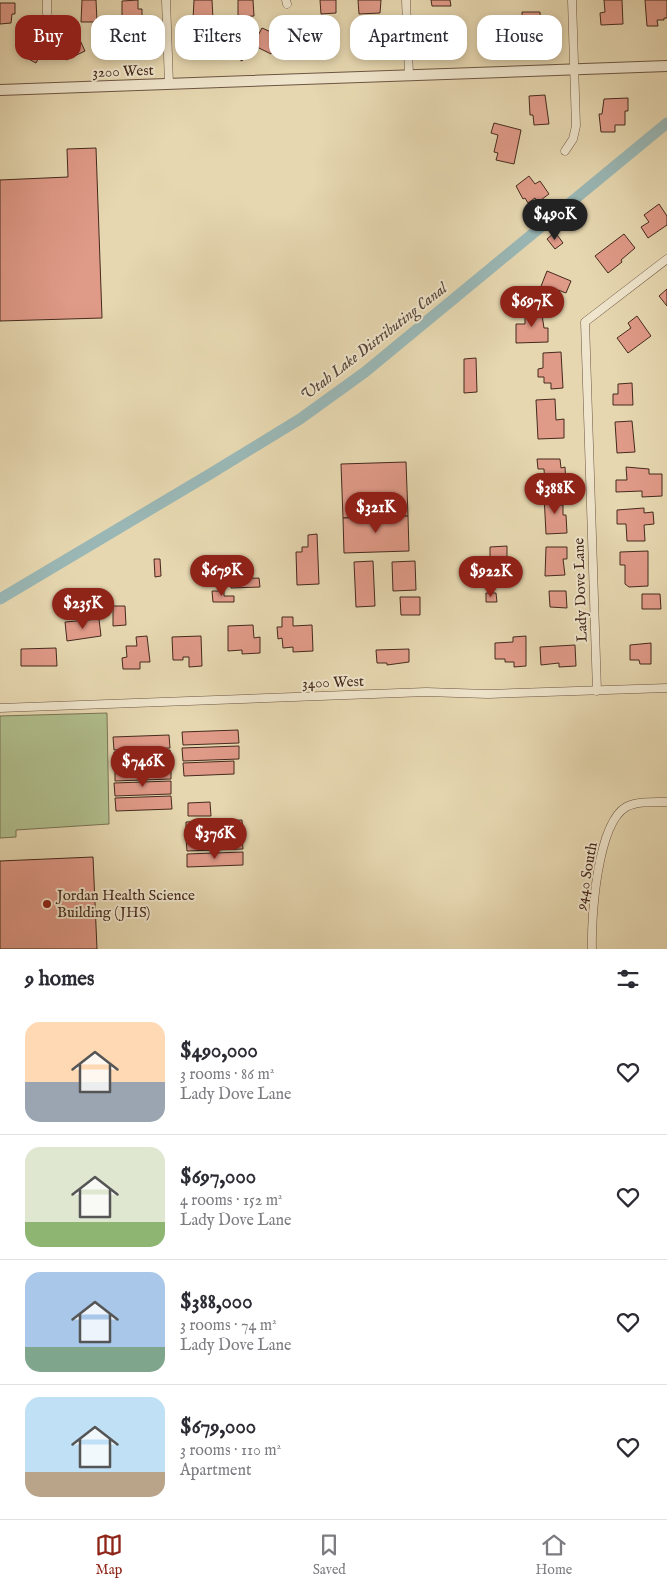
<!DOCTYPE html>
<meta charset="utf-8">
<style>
body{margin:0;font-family:"IM FELL English",serif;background:#f7f7f7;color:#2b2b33;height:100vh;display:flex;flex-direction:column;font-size:19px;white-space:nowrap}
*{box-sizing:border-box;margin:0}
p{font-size:16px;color:#7c7c81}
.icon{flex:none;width:28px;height:28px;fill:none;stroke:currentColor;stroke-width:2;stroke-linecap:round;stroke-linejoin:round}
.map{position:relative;height:949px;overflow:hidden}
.sheet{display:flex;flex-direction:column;background:#fff;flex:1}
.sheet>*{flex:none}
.guide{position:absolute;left:15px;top:15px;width:638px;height:45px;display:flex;gap:10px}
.price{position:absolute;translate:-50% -42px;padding:0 11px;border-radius:18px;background:#8f2418;color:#fff;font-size:16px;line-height:32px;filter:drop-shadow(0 1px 2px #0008)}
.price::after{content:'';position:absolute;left:50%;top:30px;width:15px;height:11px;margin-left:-8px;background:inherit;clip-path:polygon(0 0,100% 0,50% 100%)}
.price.selected{background:#222;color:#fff}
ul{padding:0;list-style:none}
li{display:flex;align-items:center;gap:15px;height:125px;padding:0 25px}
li+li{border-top:1px solid #e1e1e2}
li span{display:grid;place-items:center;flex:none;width:140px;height:100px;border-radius:15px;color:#555}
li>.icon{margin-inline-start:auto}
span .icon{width:60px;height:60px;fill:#fffc;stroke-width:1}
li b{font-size:21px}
h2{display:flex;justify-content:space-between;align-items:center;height:60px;padding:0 25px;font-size:21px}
.pill{padding:0 18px;border-radius:15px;background:#fff;box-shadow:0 2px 8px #0003;font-size:18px;line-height:45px}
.pill.selected{background:#8f2418;color:#fff}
.tabs{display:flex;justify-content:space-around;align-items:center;height:70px;border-top:1px solid #e1e1e2;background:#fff;font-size:14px;color:#7c7c81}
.tabs a{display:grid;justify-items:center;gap:2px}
.tabs .selected{color:#8f2418}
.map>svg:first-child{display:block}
.green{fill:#b1bf8e;stroke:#7b7456}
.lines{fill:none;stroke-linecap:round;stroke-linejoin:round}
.canal{stroke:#9ab7b5;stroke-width:11}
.building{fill:#e09a88;stroke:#452a1d}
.minor-casing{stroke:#6d5542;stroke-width:9}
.tertiary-casing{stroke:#6d5542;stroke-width:12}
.minor{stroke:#efe5cc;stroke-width:8}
.tertiary{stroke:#efe5cc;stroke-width:10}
.poi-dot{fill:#8f2418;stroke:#efe5cc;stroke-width:2}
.labels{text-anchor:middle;stroke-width:4;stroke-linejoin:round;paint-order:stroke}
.street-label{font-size:15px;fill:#452a1d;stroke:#efe5cc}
.poi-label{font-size:15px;fill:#452a1d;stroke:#efe5cc;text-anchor:start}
.water-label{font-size:16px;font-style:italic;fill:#56463b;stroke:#efe5cc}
</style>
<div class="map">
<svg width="667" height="949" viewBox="0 0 667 949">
<rect width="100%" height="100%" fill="#e6d7b0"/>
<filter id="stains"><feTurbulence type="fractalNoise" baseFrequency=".004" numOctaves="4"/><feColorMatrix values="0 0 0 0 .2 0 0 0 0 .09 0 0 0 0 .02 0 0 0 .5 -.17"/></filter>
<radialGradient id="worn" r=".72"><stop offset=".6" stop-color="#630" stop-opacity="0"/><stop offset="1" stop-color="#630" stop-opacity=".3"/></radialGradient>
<!-- green -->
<polygon class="green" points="107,713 109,824 16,830 16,837 0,838 0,716"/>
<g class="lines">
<!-- canal -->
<polyline class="canal" points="0,599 210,474 300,419 365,372 667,123"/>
</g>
<!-- building -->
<g class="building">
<polygon points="82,0 96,0 97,22 81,22"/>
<polygon points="138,0 138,9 142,9 142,21 122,21 122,1"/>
<polygon points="194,0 212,0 213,19 193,20"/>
<polygon points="238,0 253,0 254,16 238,17"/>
<polygon points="320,0 336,0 336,13 321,14"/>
<polygon points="358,0 381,0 380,13 359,14"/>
<polygon points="431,0 450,0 451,6 432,6"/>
<polygon points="604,0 622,0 623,24 601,25 600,13 605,12"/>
<polygon points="645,0 667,0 667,18 664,18 664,20 657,20 658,26 647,26"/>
<polygon points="0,3 15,3 15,14 12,14 11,23 0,24"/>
<polygon points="522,12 540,12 541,32 546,32 545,49 523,50 523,41 517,42 517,31 523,31"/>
<polygon points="451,19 452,40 439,41 439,31 432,31 432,20"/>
<polygon points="313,27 321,45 301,53 296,41 304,37 302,32"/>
<polygon points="377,27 377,34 379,34 379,36 382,36 382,48 363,49 363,28"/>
<polygon points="262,28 271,32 270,35 278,40 271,54 253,45"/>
<polygon points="142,31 143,43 139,43 138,53 123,53 122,32"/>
<polygon points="213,32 213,52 198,53 198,43 194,43 194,33"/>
<polygon points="28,38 39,44 36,48 42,51 36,63 19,54"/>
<polygon points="68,38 69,41 72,40 72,41 79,38 85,51 66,60 58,43"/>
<polygon points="240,38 251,45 242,61 231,54"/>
<polygon points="545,95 549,124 534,125 533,115 530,115 529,96"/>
<polygon points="628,98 628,111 625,111 625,125 615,125 615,132 601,132 599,114 602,114 604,99"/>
<polygon points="494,123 521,130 514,164 496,160 498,153 494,152 498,135 491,133"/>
<polygon points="96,148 102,318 0,321 0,180 68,177 67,149"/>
<polygon points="529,176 535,184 540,181 549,194 538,202 535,198 528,203 525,198 523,199 516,186"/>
<polygon points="659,204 667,216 667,225 648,238 641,227 649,222 644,215"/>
<polygon points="555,232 563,243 555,249 547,239"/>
<polygon points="624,234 635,248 621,260 622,262 608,273 595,256"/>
<polygon points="547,271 571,281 566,293 558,290 556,294 554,293 551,301 546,298 544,302 536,299"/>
<polygon points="667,289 667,306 659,296"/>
<polygon points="525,308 541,308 544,328 548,328 548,342 516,343 516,324 525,324"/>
<polygon points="637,316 651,336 628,353 617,338 631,328 628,323"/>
<polygon points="561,352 563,388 551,389 551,383 544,383 544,377 538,377 538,369 543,368 543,353"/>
<polygon points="476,358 477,392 464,393 464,359"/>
<polygon points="632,383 633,405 613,405 613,394 618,394 618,384"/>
<polygon points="555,399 556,420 564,419 564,438 538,439 536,400"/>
<polygon points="632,421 635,452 617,453 615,422"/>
<polygon points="537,459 560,459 561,468 565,467 566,485 545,486 544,469 538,469"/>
<polygon points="406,462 408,516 343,518 341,464"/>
<polygon points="626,467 649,469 649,474 662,474 662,496 642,497 642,491 616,492 616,480 627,480"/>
<polygon points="544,495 560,495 560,505 563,505 563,515 566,515 567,533 546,534"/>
<polygon points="644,508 644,513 653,512 654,524 644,525 645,541 627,541 626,524 617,524 617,510"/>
<polygon points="408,516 409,551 344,553 343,518"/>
<polygon points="317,534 319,584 297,585 296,552 302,552 302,547 308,547 308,535"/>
<polygon points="507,546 507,559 490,559 490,547"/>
<polygon points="546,547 567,547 567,559 563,559 565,575 545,576"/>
<polygon points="648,551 648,586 629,587 625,584 625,565 620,565 620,552"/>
<polygon points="154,559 160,559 161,576 155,577"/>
<polygon points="373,561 375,606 356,607 354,562"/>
<polygon points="415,561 416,590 393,591 392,562"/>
<polygon points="259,578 260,587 231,588 231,579"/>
<polygon points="212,591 224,591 224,596 234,596 234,602 213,602"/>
<polygon points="549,591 566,591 567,608 550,607"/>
<polygon points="486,593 496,593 497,602 486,602"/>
<polygon points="642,594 660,594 661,609 642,609"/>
<polygon points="400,597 420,597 420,615 401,615"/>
<polygon points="113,606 125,606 126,625 113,626"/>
<polygon points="282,617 293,617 293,626 312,625 313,651 293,652 293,647 283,648 282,638 278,639 277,627 282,627"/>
<polygon points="99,619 101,636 67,641 65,622"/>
<polygon points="253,625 254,638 260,637 260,653 242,654 242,650 228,651 228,626"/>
<polygon points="147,636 150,662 140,662 140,669 123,669 122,658 127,657 126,646 137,646 136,637"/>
<polygon points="201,636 202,666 189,667 189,657 183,657 183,660 173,660 172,637"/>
<polygon points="526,636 526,666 514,667 514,662 505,662 505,659 495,659 495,643 513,642 513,637"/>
<polygon points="651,643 651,664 640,664 639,660 630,660 630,645"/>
<polygon points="575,645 576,666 559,667 559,663 541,665 540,647"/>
<polygon points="56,648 57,666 21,666 21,649"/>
<polygon points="409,649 409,662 387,665 387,663 377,663 376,650"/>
<polygon points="238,730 239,743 183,745 182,732"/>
<polygon points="169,735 170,748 114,750 113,737"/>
<polygon points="239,746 239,759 183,761 182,748"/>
<polygon points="170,750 171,763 115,765 114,752"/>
<polygon points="234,761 234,774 184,776 183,763"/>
<polygon points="171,766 171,779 115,781 115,768"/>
<polygon points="171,781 171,794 115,796 114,783"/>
<polygon points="171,796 172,809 116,811 115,798"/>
<polygon points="210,802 211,816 188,816 188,803"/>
<polygon points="242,820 243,833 186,835 186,822"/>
<polygon points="242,836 243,849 187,851 186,838"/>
<polygon points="243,852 243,865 187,867 187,854"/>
<polygon points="93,857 97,949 0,949 0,861"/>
</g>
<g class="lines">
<!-- minor casing -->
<g class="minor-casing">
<g id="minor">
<polyline points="47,0 47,13"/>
<polyline points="166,0 169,84"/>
<polyline points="286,0 287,4"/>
<polyline points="406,0 409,75"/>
<polyline points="565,151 573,139 576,126 572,0"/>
<polyline points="597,691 585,322 667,259"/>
<polyline points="0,708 426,692 488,694 667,688"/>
<path d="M592 949C591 918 597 824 626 807 637 801 654 802 667 802"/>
</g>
</g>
<!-- tertiary casing -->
<g class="tertiary-casing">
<polyline id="tertiary" points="0,90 667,66"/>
</g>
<!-- minor -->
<use href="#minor" class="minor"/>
<!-- tertiary -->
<use href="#tertiary" class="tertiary"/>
</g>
<!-- markers -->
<circle class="poi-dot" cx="47" cy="904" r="5"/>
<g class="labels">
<!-- street labels -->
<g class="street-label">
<text transform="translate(123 71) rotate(-2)" y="5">3200 West</text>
<text transform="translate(580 590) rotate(-92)" y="5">Lady Dove Lane</text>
<text transform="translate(333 682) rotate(-2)" y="5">3400 West</text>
<text transform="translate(586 876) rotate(-80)" y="5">9440 South</text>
</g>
<!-- poi labels -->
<g class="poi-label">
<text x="57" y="900">Jordan Health Science<tspan x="57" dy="17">Building (JHS)</tspan></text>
</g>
<!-- water labels -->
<g class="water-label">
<text transform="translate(373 341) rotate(-38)" y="6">Utah Lake Distributing Canal</text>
</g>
</g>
<rect width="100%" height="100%" filter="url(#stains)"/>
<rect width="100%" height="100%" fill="url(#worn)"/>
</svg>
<b class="price selected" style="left:555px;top:241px">$490K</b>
<b class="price" style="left:532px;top:328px">$697K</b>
<b class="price" style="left:555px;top:515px">$388K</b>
<b class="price" style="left:376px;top:534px">$321K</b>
<b class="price" style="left:222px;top:597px">$679K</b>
<b class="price" style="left:491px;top:598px">$922K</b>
<b class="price" style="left:83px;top:630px">$235K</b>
<b class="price" style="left:143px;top:788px">$746K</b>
<b class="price" style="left:215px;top:860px">$376K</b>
<div class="guide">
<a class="pill selected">Buy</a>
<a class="pill">Rent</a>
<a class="pill">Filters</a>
<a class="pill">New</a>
<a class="pill">Apartment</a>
<a class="pill">House</a>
</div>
</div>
<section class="sheet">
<h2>9 homes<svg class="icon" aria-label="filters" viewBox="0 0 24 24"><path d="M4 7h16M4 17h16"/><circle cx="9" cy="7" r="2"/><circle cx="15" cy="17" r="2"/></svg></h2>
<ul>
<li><span style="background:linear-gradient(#ffd9b3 60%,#9aa5b1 0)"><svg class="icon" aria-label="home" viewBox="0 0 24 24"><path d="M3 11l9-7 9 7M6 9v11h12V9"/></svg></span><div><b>$490,000</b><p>3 rooms · 86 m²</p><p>Lady Dove Lane</p></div><svg class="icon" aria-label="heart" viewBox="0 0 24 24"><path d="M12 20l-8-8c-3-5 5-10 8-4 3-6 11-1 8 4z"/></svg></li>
<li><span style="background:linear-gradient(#dfe7d0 75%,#8fb573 0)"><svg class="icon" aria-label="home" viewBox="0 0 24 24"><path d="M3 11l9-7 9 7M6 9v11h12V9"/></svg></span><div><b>$697,000</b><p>4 rooms · 152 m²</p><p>Lady Dove Lane</p></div><svg class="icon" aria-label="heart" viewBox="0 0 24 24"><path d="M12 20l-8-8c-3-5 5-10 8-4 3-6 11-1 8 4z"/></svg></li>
<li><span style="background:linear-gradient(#a9c7e8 75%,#7fa58c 0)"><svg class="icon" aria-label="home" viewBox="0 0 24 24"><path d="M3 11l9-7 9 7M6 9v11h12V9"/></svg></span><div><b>$388,000</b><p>3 rooms · 74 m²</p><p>Lady Dove Lane</p></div><svg class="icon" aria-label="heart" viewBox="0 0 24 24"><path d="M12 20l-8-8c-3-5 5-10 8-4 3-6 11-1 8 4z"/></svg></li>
<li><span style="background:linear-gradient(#bfe0f5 75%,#b9a48a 0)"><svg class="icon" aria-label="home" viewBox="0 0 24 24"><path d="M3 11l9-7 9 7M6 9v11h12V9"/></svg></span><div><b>$679,000</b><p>3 rooms · 110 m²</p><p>Apartment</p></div><svg class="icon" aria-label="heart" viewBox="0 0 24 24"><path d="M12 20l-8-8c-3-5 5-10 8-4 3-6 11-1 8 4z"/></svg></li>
</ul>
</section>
<nav class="tabs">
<a class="selected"><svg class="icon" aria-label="map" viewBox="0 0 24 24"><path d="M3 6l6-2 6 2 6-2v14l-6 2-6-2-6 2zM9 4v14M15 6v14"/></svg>Map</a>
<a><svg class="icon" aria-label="saved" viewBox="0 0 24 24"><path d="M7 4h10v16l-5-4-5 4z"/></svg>Saved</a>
<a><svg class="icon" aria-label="home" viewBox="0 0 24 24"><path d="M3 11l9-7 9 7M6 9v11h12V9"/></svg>Home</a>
</nav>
